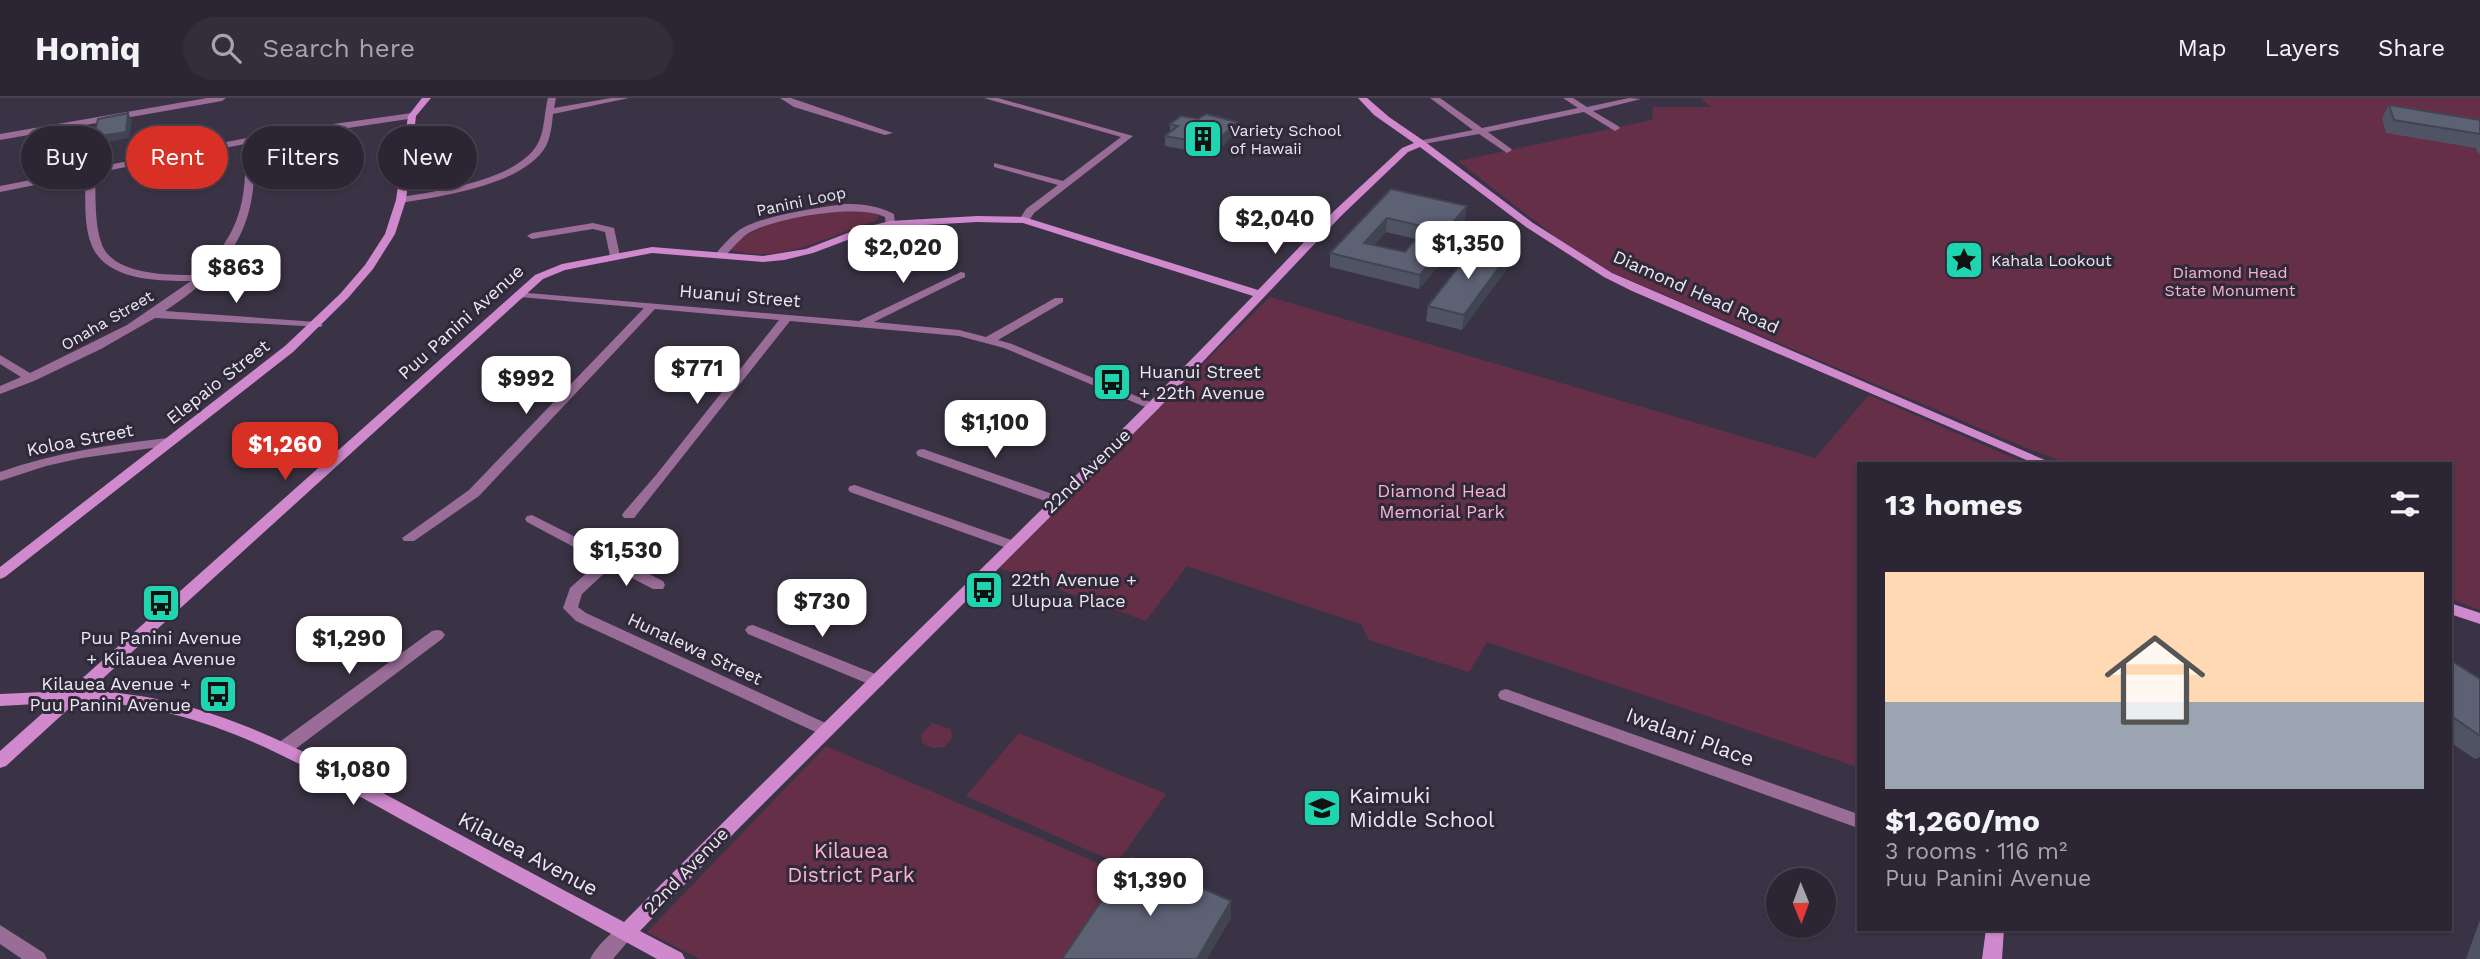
<!DOCTYPE html>
<meta charset="utf-8">
<style>
body{margin:0;font-family:"Work Sans",sans-serif;background:#342e3c;color:#f1f3f6;height:100vh;display:flex;flex-direction:column;font-size:26px;white-space:nowrap}
*{box-sizing:border-box;margin:0}
p{font-size:23px;color:#a6a5ac}
.icon{flex:none;width:38px;height:38px;fill:none;stroke:currentColor;stroke-width:2;stroke-linecap:round;stroke-linejoin:round}
.map{position:relative;flex:1;overflow:hidden}
.panel{position:absolute;left:1857px;top:364px;width:595px;height:469px;display:flex;flex-direction:column;background:#2c2634;border-radius:0px;box-shadow:0 2px 5px #0004,0 0 0 2px #48434f}
.panel>*{flex:none}
.top-card{position:absolute;left:21px;top:28px;width:665px;height:63px;display:flex;gap:14px}
.needle{width:46px;rotate:179deg}
.controls{position:absolute;left:1766px;top:770px;display:grid;gap:14px}
.controls a{display:grid;place-items:center;width:70px;height:70px;border-radius:50%;background:#2c2634;box-shadow:0 2px 5px #0004,0 0 0 2px #48434f;font-size:35px}
.price{position:absolute;translate:-50% -60px;padding:0 16px;border-radius:14px;background:#fff;color:#222;font-size:23px;line-height:46px;filter:drop-shadow(0 2px 4px #0008)}
.price::after{content:'';position:absolute;left:50%;top:42px;width:21px;height:16px;margin-left:-10px;background:inherit;clip-path:polygon(0 0,100% 0,50% 100%)}
.price.selected{background:#d93025;color:#fff}
ul{padding:0;list-style:none}
li{display:grid;align-content:center;gap:14px;height:371px;padding:0 28px}
li+li{border-top:2px solid #48434f}
li span{display:grid;place-items:center;height:217px;border-radius:0px;color:#555}
li>.icon{margin-inline-start:auto}
span .icon{width:126px;height:126px;fill:#fffc;stroke-width:1}
li b{font-size:30px}
h2{display:flex;justify-content:space-between;align-items:center;height:84px;padding:0 28px;font-size:30px}
.chip{padding:0 24px;border-radius:32px;background:#2c2634;box-shadow:0 2px 5px #0004,0 0 0 2px #48434f;font-size:24px;line-height:63px}
.chip.selected{background:#d93025;color:#fff}
header{display:flex;align-items:center;gap:42px;box-sizing:border-box;height:98px;padding:0 35px;background:#2c2634;border-bottom:2px solid #48434f}
header strong{font-size:33px}
nav{display:flex;gap:38px;margin-inline-start:auto;font-size:24px}
.search{width:490px;height:63px;background:#342e3c;display:flex;align-items:center;gap:18px;box-sizing:border-box;padding:0 24px;border-radius:38px;color:#a6a5ac;font-size:26px}
.map>svg:first-child{display:block}
.green{fill:#653047}
.lines{fill:none;stroke-linecap:round;stroke-linejoin:round}
.street{fill:#996d97;fill-rule:evenodd}
.secondary{fill:#d089cd;fill-rule:evenodd}
.wall{fill:#505364;fill-rule:evenodd}
.shaded-wall{fill:#414451}
.building{fill:#5d6174;stroke:#414451;stroke-width:2;fill-rule:evenodd}
.labels{text-anchor:middle;stroke-width:6;stroke-linejoin:round;paint-order:stroke}
.far-poi-label{font-size:16px;fill:#ece8f3;stroke:#30293a;text-anchor:start}
.far-street-label{font-size:16px;fill:#ece8f3;stroke:#30293a}
.far-park-label{font-size:16px;fill:#fbb3cf;stroke:#30293a}
.street-label{font-size:18px;fill:#ece8f3;stroke:#30293a}
.poi-label{font-size:18px;fill:#ece8f3;stroke:#30293a;text-anchor:start}
.park-label{font-size:18px;fill:#fbb3cf;stroke:#30293a}
.near-street-label{font-size:21px;fill:#ece8f3;stroke:#30293a}
.near-poi-label{font-size:21px;fill:#ece8f3;stroke:#30293a;text-anchor:start}
.near-park-label{font-size:21px;fill:#fbb3cf;stroke:#30293a}
</style>
<header>
<strong>Homiq</strong>
<div class="search"><svg class="icon" aria-label="search" viewBox="0 0 24 24"><circle cx="10" cy="10" r="6"/><path d="M15 15l6 6"/></svg>Search here</div>
<nav><a>Map</a><a>Layers</a><a>Share</a></nav>
</header>
<div class="map">
<svg width="2480" height="861" viewBox="0 0 2480 861">
<rect width="100%" height="100%" fill="#3a3345"/>
<!-- green -->
<g class="green">
<polygon points="1701,0 2480,0 2480,512 2450,501 2450,366 2070,366 2024,349 1613,175 1557,140 1458,63 1652,22 1653,9 1711,9"/>
<path d="M858 110 880 117 875 123C830 137 781 167 732 152V148C760 121 820 114 858 110Z"/>
<polygon points="1270,199 1815,360 1869,297 2027,366 1858,366 1858,669 1487,544 1469,574 1369,542 1361,526 1187,468 1146,523 999,470"/>
<polygon points="932,625 951,631 952,640 944,649 933,650 922,645 921,637"/>
<polygon points="1019,635 1166,696 1117,765 966,698"/>
<polygon points="826,648 1230,822 1207,861 700,861 647,834"/>
</g>
<g class="lines">
<!-- street -->
<g class="street">
<polygon points="207,0 226,0 222,3 0,42 0,36"/>
<path d="M548 0H556L554 10 611 0H629L553 16C552 26 551 38 546 48 524 87 442 98 401 105L396 102 401 99C438 93 516 82 537 47 545 34 544 14 548 0Z"/>
<polygon points="780,0 791,0 893,35 885,37 794,9"/>
<polygon points="984,0 998,0 1133,38 1034,115 1028,124 1020,124 1019,122 1026,111 1058,87 994,69 994,65 1063,83 1121,39"/>
<polygon points="1430,0 1440,0 1482,30 1578,10 1563,0 1573,0 1587,9 1629,0 1641,1 1593,13 1618,28 1620,30 1615,33 1584,14 1488,34 1510,50 1512,52 1507,55 1479,36 1418,47 1418,43 1473,32"/>
<path d="M412 15 415 16V20L254 44C259 128 234 167 165 213L317 224 323 227 321 229 155 220 101 251 34 283 0 296V288L21 279 0 266V257L30 275 127 227 191 183C159 183 107 183 92 148 83 128 86 99 85 77L0 94V88L283 33ZM245 46C247 105 240 135 198 177 170 177 115 178 102 147 94 126 96 98 95 75Z"/>
<path d="M844 106C862 106 877 107 894 116L895 126 890 129 886 128 885 119C858 105 773 120 747 136 739 142 731 152 724 159L720 160 715 157C721 149 729 140 738 133 758 118 818 110 844 106Z"/>
<polygon points="593,125 614,130 620,158 619,160 611,160 610,158 605,134 593,131 532,141 527,138 532,135"/>
<polygon points="961,174 965,175 965,179 874,224 959,232 986,239 1055,200 1063,200 1063,204 998,242 1012,246 1160,308 1158,311 1150,311 1004,250 959,238 790,223 634,420 624,420 622,417 624,414 656,377 779,222 655,211 479,398 414,443 404,443 402,440 469,392 644,210 520,199 514,196 516,194 859,223"/>
<path d="M168 340 174 344 173 347 82 360 46 368 0 383V374C54 355 111 346 168 340Z"/>
<polygon points="923,351 1061,399 1063,402 1061,405 1051,405 918,358 916,355 918,352"/>
<polygon points="855,387 1017,444 1019,447 1012,452 1007,450 850,394 848,391 850,388"/>
<polygon points="532,417 663,483 665,487 663,491 653,491 611,469 582,496 578,509 586,515 832,628 834,632 832,636 826,638 820,636 576,523 563,510 570,490 600,463 527,424 525,421 527,418"/>
<polygon points="753,527 883,579 885,583 883,587 871,587 748,536 745,532 748,528"/>
<polygon points="437,532 442,533 445,537 442,541 290,655 284,656 278,655 276,650 278,645 432,533"/>
<polygon points="1506,591 1858,716 1858,730 1500,601 1498,597 1500,593"/>
<polygon points="0,827 44,855 47,861 22,861 0,846"/>
<path d="M626 827 633 829 635 835 613 861H590C596 849 613 831 626 827Z"/>
</g>
<!-- secondary -->
<g class="secondary">
<polygon points="422,0 431,0 416,18 406,102 395,136 373,171 348,200 293,254 5,479 0,481 0,469 285,248 340,196 365,167 385,136 396,102 408,18"/>
<path d="M1358 0H1367L1389 19 1424 43 1533 125 1612 175 2054 366H2036L1632 193 1604 179 1526 129 1420 49 1408 54 1341 118 1158 311 737 732 640 833 682 855 685 861H657C577 817 496 773 415 729 305 669 206 604 76 604L6 668 0 670V653L54 605 0 608V596L68 593 535 177 562 166 652 149 763 158 806 151 858 131 890 123 977 118 1024 119 1258 192 1333 114 1402 50 1414 45 1374 17ZM977 124 1023 125 1253 198C1048 411 832 613 624 824 552 786 481 748 409 709 306 654 208 597 89 593L543 181 565 172 652 155 763 164 784 162 813 155 866 135 890 129Z"/>
<polygon points="2450,505 2480,515 2480,526 2450,516"/>
<polygon points="1986,831 2004,831 2002,861 1982,861"/>
</g>
</g>
<!-- wall -->
<g class="wall">
<polygon points="2389,7 2480,22 2480,56 2477,54 2476,50 2386,35 2382,20"/>
<polygon points="1198,21 1237,24 1237,34 1216,54 1209,56 1165,48 1165,38 1170,34 1170,26"/>
<path d="M1391 91 1465 122 1447 143V158L1419 191 1330 169V155ZM1386 134 1416 141 1405 154 1374 147Z"/>
<polygon points="1508,157 1506,172 1462,232 1426,223 1428,208"/>
<polygon points="2450,562 2480,581 2480,659 2475,661 2450,644"/>
<polygon points="2480,822 2480,861 2466,861"/>
</g>
<!-- shaded-wall -->
<g class="shaded-wall">
<polygon points="128,15 132,22 129,40 98,46 94,39"/>
<polygon points="1237,24 1237,34 1216,54 1209,56 1209,46"/>
<polygon points="1467,108 1465,122 1437,156 1439,141"/>
<polygon points="1387,120 1386,134 1363,159 1364,145"/>
<polygon points="1448,143 1447,158 1419,191 1420,177"/>
<polygon points="1508,157 1506,172 1462,232 1464,217"/>
<polygon points="1231,803 1231,820 1207,861 1197,861"/>
</g>
<!-- building -->
<g class="building">
<polygon points="2389,7 2480,22 2480,36 2394,22"/>
<polygon points="128,15 126,34 94,39 98,21"/>
<polygon points="1206,16 1237,24 1216,44 1209,46 1165,38 1178,28 1170,26 1181,18 1198,21"/>
<path d="M1391 91 1467 108 1439 141 1448 143 1420 177 1330 155ZM1387 120 1426 129 1405 154 1364 145Z"/>
<polygon points="1474,149 1508,157 1464,217 1428,208"/>
<polygon points="2450,562 2480,581 2480,638 2450,617"/>
<polygon points="1131,759 1231,803 1197,861 1062,861"/>
</g>
<!-- icons -->
<defs>
<g id="building-square" transform="scale(2.0125)"><rect x="-9" y="-9" width="18" height="18" rx="4" fill="#1fd5b0" stroke="#30293a"/><path d="M-4-6H4V6H1V3H-1V6H-4ZM-2.5-4.3h1.7v1.8h-1.7ZM.8-4.3h1.7v1.8H.8ZM-2.5-1h1.7V.8h-1.7ZM.8-1h1.7V.8H.8Z" fill="#111"/></g>
<g id="sight-square" transform="scale(2.0125)"><rect x="-9" y="-9" width="18" height="18" rx="4" fill="#1fd5b0" stroke="#30293a"/><path d="M0-6L1.8-2.2L6-1.7L2.9 1.2L3.7 5.4L0 3.3L-3.7 5.4L-2.9 1.2L-6-1.7L-1.8-2.2Z" fill="#111"/></g>
<g id="bus-square" transform="scale(2.0125)"><rect x="-9" y="-9" width="18" height="18" rx="4" fill="#1fd5b0" stroke="#30293a"/><path d="M-5-6H5V4H4V6H2V4H-2V6H-4V4H-5ZM-3.5-4V0h7V-4ZM-3.5 1.2v1.5H-2V1.2ZM2 1.2v1.5H3.5V1.2Z" fill="#111"/></g>
<g id="school-square" transform="scale(2.0125)"><rect x="-9" y="-9" width="18" height="18" rx="4" fill="#1fd5b0" stroke="#30293a"/><path d="M0-5L7-2L0 1L-7-2ZM-4 1L0 2.5L4 1V4Q0 6-4 4Z" fill="#111"/></g>
</defs>
<g fill-rule="evenodd">
<use href="#building-square" x="1203" y="41"/>
<use href="#sight-square" x="1964" y="162"/>
<use href="#bus-square" x="1112" y="284"/>
<use href="#bus-square" x="984" y="492"/>
<use href="#bus-square" x="161" y="505"/>
<use href="#bus-square" x="218" y="596"/>
<use href="#school-square" x="1322" y="710"/>
</g>
<g class="labels">
<!-- far-poi labels -->
<g class="far-poi-label">
<text x="1230" y="38">Variety School<tspan x="1230" dy="18">of Hawaii</tspan></text>
<text x="1991" y="168">Kahala Lookout</text>
</g>
<!-- far-street labels -->
<g class="far-street-label">
<text transform="translate(801 103) rotate(-12)" y="6">Panini Loop</text>
<text transform="translate(107 222) rotate(-30)" y="6">Onaha Street</text>
</g>
<!-- far-park labels -->
<g class="far-park-label">
<text x="2230" y="180">Diamond Head<tspan x="2230" dy="18">State Monument</tspan></text>
</g>
<!-- street labels -->
<g class="street-label">
<text transform="translate(1696 194) rotate(24)" y="6">Diamond Head Road</text>
<text transform="translate(740 198) rotate(5)" y="6">Huanui Street</text>
<text transform="translate(461 224) rotate(-42)" y="6">Puu Panini Avenue</text>
<text transform="translate(218 284) rotate(-38)" y="6">Elepaio Street</text>
<text transform="translate(80 342) rotate(-11)" y="6">Koloa Street</text>
<text transform="translate(1087 373) rotate(-44)" y="6">22nd Avenue</text>
<text transform="translate(695 551) rotate(25)" y="6">Hunalewa Street</text>
<text transform="translate(686 773) rotate(-46)" y="6">22nd Avenue</text>
</g>
<!-- poi labels -->
<g class="poi-label">
<text x="1139" y="280">Huanui Street<tspan x="1139" dy="21">+ 22th Avenue</tspan></text>
<text x="1011" y="488">22th Avenue +<tspan x="1011" dy="21">Ulupua Place</tspan></text>
<text x="161" y="546" text-anchor="middle">Puu Panini Avenue<tspan x="161" dy="21">+ Kilauea Avenue</tspan></text>
<text x="191" y="592" text-anchor="end">Kilauea Avenue +<tspan x="191" dy="21">Puu Panini Avenue</tspan></text>
</g>
<!-- park labels -->
<g class="park-label">
<text x="1442" y="399">Diamond Head<tspan x="1442" dy="21">Memorial Park</tspan></text>
</g>
<!-- near-street labels -->
<g class="near-street-label">
<text transform="translate(1690 639) rotate(20)" y="7">Iwalani Place</text>
<text transform="translate(528 756) rotate(28)" y="7">Kilauea Avenue</text>
</g>
<!-- near-poi labels -->
<g class="near-poi-label">
<text x="1349" y="705">Kaimuki<tspan x="1349" dy="24">Middle School</tspan></text>
</g>
<!-- near-park labels -->
<g class="near-park-label">
<text x="851" y="760">Kilauea<tspan x="851" dy="24">District Park</tspan></text>
</g>
</g>
</svg>
<div class="controls">
<a><svg class="needle" viewBox="-14 -14 28 28"><path d="M0-13l5 13h-10z" fill="#e53935"/><path d="M0 13l5-13h-10z" fill="#a6a5ac"/></svg></a>
</div>
<b class="price" style="left:1275px;top:158px">$2,040</b>
<b class="price" style="left:1468px;top:183px">$1,350</b>
<b class="price" style="left:903px;top:187px">$2,020</b>
<b class="price" style="left:236px;top:207px">$863</b>
<b class="price" style="left:697px;top:308px">$771</b>
<b class="price" style="left:526px;top:318px">$992</b>
<b class="price" style="left:995px;top:362px">$1,100</b>
<b class="price selected" style="left:285px;top:384px">$1,260</b>
<b class="price" style="left:626px;top:490px">$1,530</b>
<b class="price" style="left:822px;top:541px">$730</b>
<b class="price" style="left:349px;top:578px">$1,290</b>
<b class="price" style="left:353px;top:709px">$1,080</b>
<b class="price" style="left:1150px;top:820px">$1,390</b>
<div class="top-card">
<a class="chip">Buy</a>
<a class="chip selected">Rent</a>
<a class="chip">Filters</a>
<a class="chip">New</a>
</div>
<section class="panel">
<h2>13 homes<svg class="icon" aria-label="filters" viewBox="0 0 24 24"><path d="M4 7h16M4 17h16"/><circle cx="9" cy="7" r="2"/><circle cx="15" cy="17" r="2"/></svg></h2>
<ul>
<li><span style="background:linear-gradient(#ffd9b3 60%,#9aa5b1 0)"><svg class="icon" aria-label="home" viewBox="0 0 24 24"><path d="M3 11l9-7 9 7M6 9v11h12V9"/></svg></span><div><b>$1,260/mo</b><p>3 rooms · 116 m²</p><p>Puu Panini Avenue</p></div></li>
</ul>
</section>
</div>
